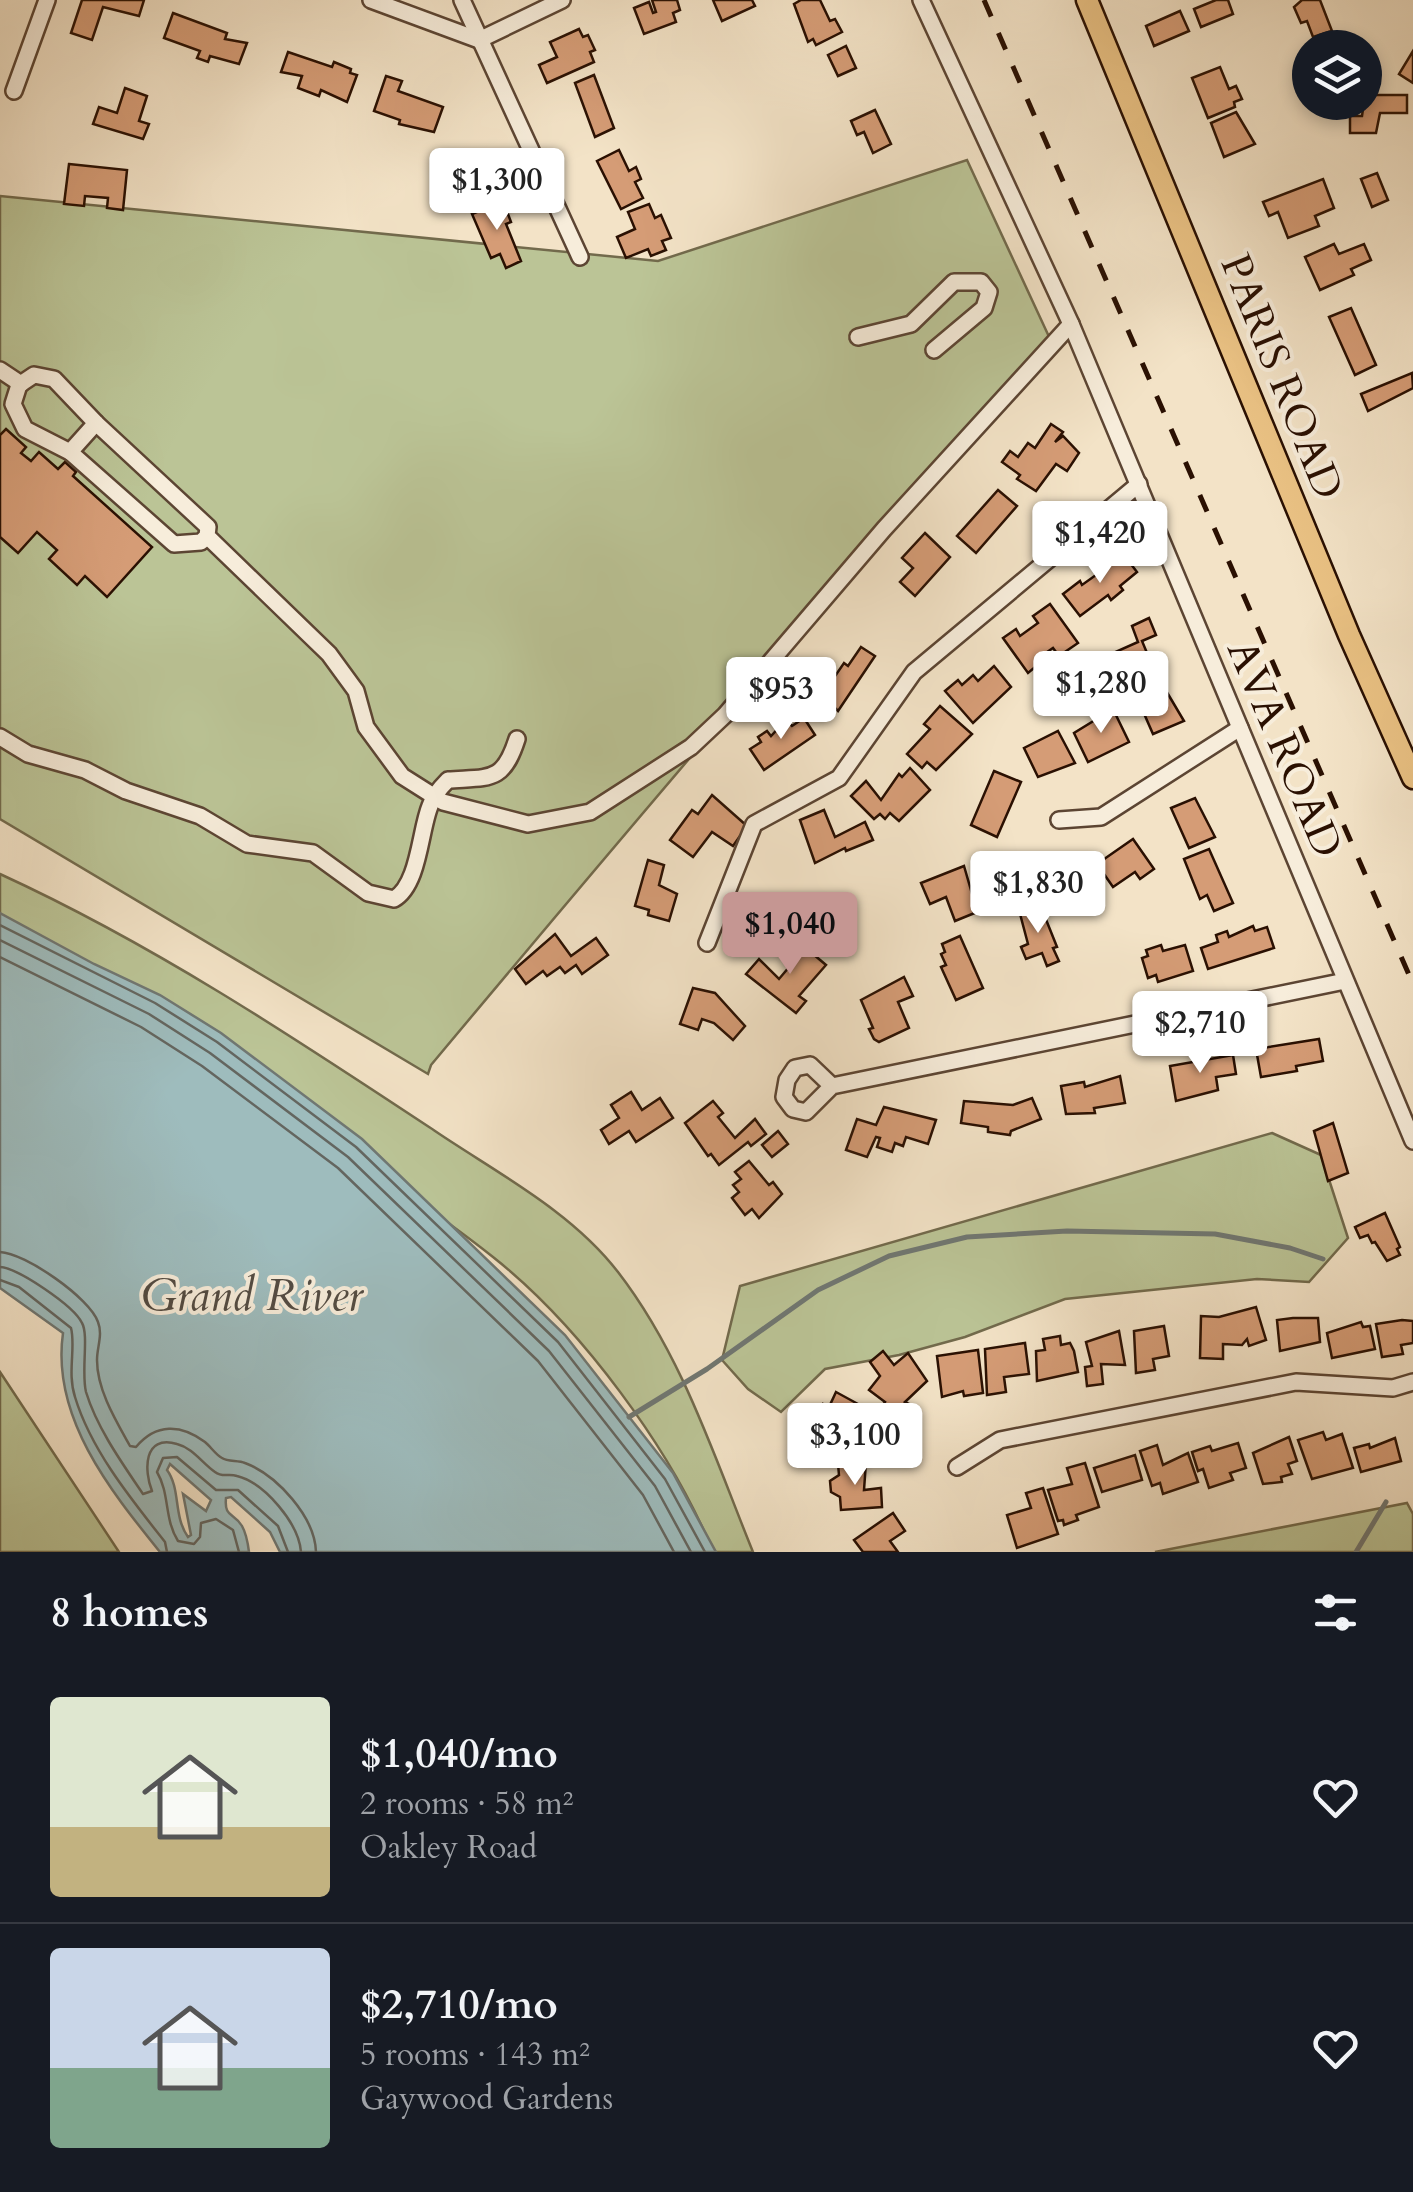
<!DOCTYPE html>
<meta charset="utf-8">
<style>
body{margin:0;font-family:Cardo,serif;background:#242831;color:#f1f3f6;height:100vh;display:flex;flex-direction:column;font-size:38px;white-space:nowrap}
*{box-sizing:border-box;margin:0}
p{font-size:32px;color:#9ea1a6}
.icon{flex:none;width:55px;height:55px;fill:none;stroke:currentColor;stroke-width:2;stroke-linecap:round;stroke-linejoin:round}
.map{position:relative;height:1552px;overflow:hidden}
.sheet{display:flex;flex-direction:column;background:#171b24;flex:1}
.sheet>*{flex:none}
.buttons{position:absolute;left:1292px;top:30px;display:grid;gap:20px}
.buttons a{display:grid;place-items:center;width:90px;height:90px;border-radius:50%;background:#171b24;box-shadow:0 5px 15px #0003;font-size:50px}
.price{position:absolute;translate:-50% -85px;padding:0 22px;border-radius:10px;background:#fff;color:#222;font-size:32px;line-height:65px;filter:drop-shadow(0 2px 5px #0008)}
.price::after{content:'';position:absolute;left:50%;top:60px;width:30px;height:22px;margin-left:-15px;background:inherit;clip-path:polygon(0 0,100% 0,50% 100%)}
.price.selected{background:#c59692;color:#111}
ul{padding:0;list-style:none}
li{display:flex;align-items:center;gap:30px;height:250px;padding:0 50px}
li+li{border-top:2px solid #363941}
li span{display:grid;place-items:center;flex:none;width:280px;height:200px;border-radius:10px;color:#555}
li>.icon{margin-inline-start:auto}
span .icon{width:120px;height:120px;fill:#fffc;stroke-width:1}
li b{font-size:42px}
h2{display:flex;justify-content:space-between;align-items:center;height:120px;padding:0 50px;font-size:42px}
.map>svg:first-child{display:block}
.green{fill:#bbc496;stroke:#726a4c;stroke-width:2.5}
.water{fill:#9ebcbd;stroke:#707772;stroke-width:2.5;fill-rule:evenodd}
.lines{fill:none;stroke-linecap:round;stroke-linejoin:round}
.shore{stroke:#646660;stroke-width:2.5}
.stream{stroke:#707772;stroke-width:5}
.building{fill:#d59c76;stroke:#2a1002;stroke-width:2.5}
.minor-casing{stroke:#5c4533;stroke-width:20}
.major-casing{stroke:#2a1002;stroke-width:25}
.minor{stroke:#f7eddb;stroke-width:15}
.major{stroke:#eac284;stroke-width:20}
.rail{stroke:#2a1002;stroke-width:5;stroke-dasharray:18 18;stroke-linecap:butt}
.labels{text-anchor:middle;stroke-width:8;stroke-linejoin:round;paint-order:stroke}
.street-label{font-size:42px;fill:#2a1002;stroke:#f7eddb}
.water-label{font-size:45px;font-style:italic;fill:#534c43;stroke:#f7eddb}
</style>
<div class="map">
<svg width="1413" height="1552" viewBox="0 0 1413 1552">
<rect width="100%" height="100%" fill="#f3e3c7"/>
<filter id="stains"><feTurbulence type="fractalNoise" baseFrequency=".002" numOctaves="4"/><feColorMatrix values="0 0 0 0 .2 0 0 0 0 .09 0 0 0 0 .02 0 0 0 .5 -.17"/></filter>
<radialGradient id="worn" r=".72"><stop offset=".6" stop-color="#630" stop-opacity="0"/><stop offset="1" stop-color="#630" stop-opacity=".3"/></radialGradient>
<!-- green -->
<g class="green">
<path d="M967 160 1051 341C840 579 635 821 431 1065L428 1074 0 819V196L658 261Z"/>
<path d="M0 874C155 945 296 1039 438 1133 499 1174 572 1212 618 1272 682 1355 714 1456 753 1552H713C672 1450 580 1326 493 1257 448 1221 399 1188 352 1154 238 1071 118 995 0 917Z"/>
<polygon points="1272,1133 1321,1155 1348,1238 1309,1282 1257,1279 1065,1299 965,1337 899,1355 825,1369 781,1412 748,1389 722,1360 740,1286"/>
<polygon points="0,1372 119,1552 0,1552"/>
<polygon points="1407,1503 1413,1514 1413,1552 1155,1552"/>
</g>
<!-- water -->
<path class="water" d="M0 913 94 964 160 995 221 1033 362 1139 565 1335 673 1473 716 1552H280L270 1532 231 1497 226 1498C224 1518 234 1512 242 1526 246 1533 248 1544 249 1552H160C110 1490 51 1417 63 1333L0 1288ZM170 1464 211 1500 206 1511 183 1494 191 1535 188 1537C173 1516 181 1489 167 1470Z"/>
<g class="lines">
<!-- shore -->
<g class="shore">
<polyline points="0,925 155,1003 217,1042 356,1147 558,1342 665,1479 705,1552"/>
<polyline points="0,940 149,1014 210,1053 348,1157 549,1351 655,1486 691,1552"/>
<polyline points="0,957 141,1027 202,1066 338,1168 538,1361 643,1495 674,1552"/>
<path d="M0 1252C25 1253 90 1298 98 1322 103 1335 97 1347 97 1360 97 1390 116 1421 130 1446L136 1447C156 1423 181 1424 205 1442 211 1447 216 1455 222 1458 228 1462 238 1460 245 1463 277 1475 315 1517 316 1552"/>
<path d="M0 1267C18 1268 74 1306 82 1323 89 1335 81 1372 86 1392 97 1428 122 1463 143 1494L152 1491C144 1471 143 1434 177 1444 193 1448 202 1463 215 1472 223 1478 228 1473 237 1476 265 1483 299 1524 301 1552"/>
<path d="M0 1280 19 1287 71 1328C76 1347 67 1373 75 1397 91 1450 131 1499 165 1542L167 1552"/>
<path d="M239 1552 233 1530 216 1519 201 1523 200 1537 194 1544 178 1541C164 1519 170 1494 157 1472L163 1458 177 1457 216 1490H238L278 1526 288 1552"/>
</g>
<!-- stream -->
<g class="stream">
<polyline points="629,1417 707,1369 818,1290 889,1256 967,1237 1067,1231 1215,1234 1290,1248 1323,1259"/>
<polyline points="1356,1552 1386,1502"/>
</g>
</g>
<!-- building -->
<g class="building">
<polygon points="82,0 144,0 139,16 103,7 92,40 71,33"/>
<polygon points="652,0 677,0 680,10 673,13 676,22 644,34 634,8 649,2 653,13 656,12"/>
<polygon points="713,0 752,0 755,6 722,21"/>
<polygon points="801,0 820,0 830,21 835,19 842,32 816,45 813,39 808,42 794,4"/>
<polygon points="1216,0 1228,0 1233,14 1201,27 1194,9"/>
<polygon points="1320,0 1332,31 1313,37 1307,21 1301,23 1294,7 1302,0"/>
<polygon points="1180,11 1189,31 1154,46 1146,26"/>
<polygon points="173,13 227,33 225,39 247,43 239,64 210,56 208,62 197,58 200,51 164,38"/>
<polygon points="579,29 583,37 588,35 595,50 590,52 594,62 547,83 539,65 557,57 550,42"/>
<polygon points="846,46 856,68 838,76 828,55"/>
<polygon points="1413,51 1413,83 1399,74"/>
<polygon points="288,52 332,67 334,62 351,69 350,73 357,75 347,102 321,90 319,96 298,88 302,76 281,72"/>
<polygon points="1220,67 1229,89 1236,86 1242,99 1234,102 1235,107 1208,118 1192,78"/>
<polygon points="594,75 614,128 595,137 575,83"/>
<polygon points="386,76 402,81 398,91 443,107 434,132 399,124 400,120 374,111"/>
<polygon points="125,88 147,96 139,121 149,124 143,139 93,124 99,107 117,113"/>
<polygon points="1365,95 1407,95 1407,113 1380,113 1376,133 1350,133 1350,116 1362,116"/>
<polygon points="875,110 891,144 873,153 864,132 857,135 851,121"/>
<polygon points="1236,112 1255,144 1224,157 1211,123"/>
<polygon points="619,150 629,171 636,167 641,179 635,182 643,198 621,209 597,161"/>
<polygon points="69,164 127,170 123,210 107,208 108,198 85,196 84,206 64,204"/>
<polygon points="1377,173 1388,200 1372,207 1361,179"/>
<polygon points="1323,179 1334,208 1315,216 1319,226 1288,238 1278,212 1269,216 1263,202"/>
<polygon points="503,201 511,222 506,224 521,261 506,268 500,254 491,258 472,214"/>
<polygon points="649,204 655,218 661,215 671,238 662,241 666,250 651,256 648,249 626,258 617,237 635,229 628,212"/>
<polygon points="1334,244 1339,254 1364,244 1371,260 1351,269 1354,275 1320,290 1305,257"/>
<polygon points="1351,308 1376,365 1355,375 1329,317"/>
<polygon points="1412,373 1413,388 1368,411 1361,394"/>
<polygon points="1051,424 1063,432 1055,442 1063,436 1079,453 1067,471 1056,464 1036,491 1017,479 1020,475 1002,462 1010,451 1018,457 1028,443 1035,448"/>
<polygon points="6,429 26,447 21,453 31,461 39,452 58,469 65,462 76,472 73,476 152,547 107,597 85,576 77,585 49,559 57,550 37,532 18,553 0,537 0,435"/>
<polygon points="998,490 1017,506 976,553 957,536"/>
<polygon points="925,533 950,557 915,596 900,582 913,568 902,558"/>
<polygon points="1124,555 1137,572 1120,586 1123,590 1111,600 1108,595 1080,616 1063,594 1080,581 1082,585"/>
<polygon points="1050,604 1078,643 1059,656 1053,648 1037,659 1040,663 1028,673 1003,638 1016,629 1020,636 1038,623 1033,616"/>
<polygon points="1149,618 1156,635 1142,641 1157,677 1131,688 1113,653 1138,642 1132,626"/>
<polygon points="861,647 875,656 838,711 822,695 844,663 848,666"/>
<polygon points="994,666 1011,687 973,723 945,691 958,680 962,685 973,675 978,681"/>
<polygon points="1165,689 1184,721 1153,734 1142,709 1135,712 1131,703"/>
<polygon points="940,706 972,734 936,770 927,762 922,768 907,754 930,729 924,724"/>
<polygon points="1113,709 1129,742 1088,762 1074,733"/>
<polygon points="804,718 815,735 764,770 750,749 761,742 758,737 767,731 771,736 786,720 792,726"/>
<polygon points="1058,731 1075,763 1038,777 1024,748"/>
<polygon points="910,768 930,790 899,821 890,813 885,819 880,814 874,819 851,796 866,781 881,800 899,774 902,777"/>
<polygon points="994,771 1021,782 997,837 971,825"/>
<polygon points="712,795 747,826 733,846 712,832 693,857 670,840 692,810 698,814"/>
<polygon points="1195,798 1215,837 1189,848 1171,808"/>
<polygon points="824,810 835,837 865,822 873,840 846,851 845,848 815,863 800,820"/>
<polygon points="1133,839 1154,869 1140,879 1135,872 1113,887 1097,864"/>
<polygon points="1209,849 1233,903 1214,911 1207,895 1200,899 1184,859"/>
<polygon points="648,860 664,865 659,885 677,894 669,921 648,915 649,910 635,906"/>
<polygon points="964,866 973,897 998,887 1004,901 955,921 946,897 930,904 921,883"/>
<polygon points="1032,904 1039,920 1045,917 1057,947 1053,948 1059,961 1047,966 1042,953 1026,959 1021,947 1028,944 1019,910"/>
<polygon points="1253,926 1255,931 1267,927 1274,948 1208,969 1201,948 1218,942 1216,935 1227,931 1229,937"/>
<polygon points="555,934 571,956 596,938 608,955 582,974 576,965 565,973 560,967 547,976 543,971 526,984 515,969"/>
<polygon points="960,936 983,988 956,1000 941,967 946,965 941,954 945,952 942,944"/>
<polygon points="800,943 826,965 799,996 806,1001 796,1013 746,974 759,959 779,979 795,960 789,956"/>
<polygon points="1161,945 1163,951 1185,945 1193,971 1158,982 1156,975 1148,978 1142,958 1148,956 1146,950"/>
<polygon points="904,977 913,996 898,1002 909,1028 879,1042 874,1039 869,1029 873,1028 861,1000"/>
<polygon points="693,988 715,993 745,1026 733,1040 714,1023 702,1019 698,1030 680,1024"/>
<polygon points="1319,1039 1323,1061 1296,1066 1297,1071 1261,1077 1256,1049"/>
<polygon points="1233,1055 1236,1074 1216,1077 1218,1090 1176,1101 1170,1066"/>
<polygon points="1120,1076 1125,1103 1094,1108 1095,1113 1066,1114 1061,1086 1084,1082 1085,1087"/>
<polygon points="631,1092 642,1110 660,1098 673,1118 636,1142 629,1131 609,1144 601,1130 619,1118 611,1105"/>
<polygon points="1032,1098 1041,1119 1011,1131 1010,1135 988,1132 988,1127 961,1123 964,1101 1013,1105"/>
<polygon points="713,1101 723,1113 718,1117 735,1138 755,1119 766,1134 751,1146 748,1142 719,1165 711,1154 708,1156 685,1123"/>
<polygon points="884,1107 936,1120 928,1144 906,1137 903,1146 895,1143 892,1152 877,1147 880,1138 876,1137 867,1157 846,1150 857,1119 876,1125"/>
<polygon points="1333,1123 1348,1173 1328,1181 1314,1131"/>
<polygon points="778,1131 788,1144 772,1157 762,1145"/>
<polygon points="749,1161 769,1185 773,1182 782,1194 759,1218 752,1209 745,1215 732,1198 739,1192 733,1185 741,1179 735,1172"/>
<polygon points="1385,1213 1400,1247 1397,1249 1400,1255 1387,1261 1375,1242 1372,1243 1368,1235 1360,1238 1355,1227"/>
<polygon points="1256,1307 1266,1340 1249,1346 1247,1339 1242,1345 1223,1344 1223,1359 1200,1358 1201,1316 1219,1317"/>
<polygon points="1293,1318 1318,1318 1320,1342 1280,1351 1277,1320"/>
<polygon points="1402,1320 1413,1321 1413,1343 1401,1345 1403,1354 1382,1357 1376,1324"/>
<polygon points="1361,1322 1363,1327 1370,1326 1375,1349 1332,1358 1327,1333"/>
<polygon points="1164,1326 1169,1356 1153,1359 1155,1370 1136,1373 1134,1331"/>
<polygon points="1119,1331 1125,1365 1101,1364 1103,1384 1087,1386 1085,1367 1092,1366 1086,1342"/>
<polygon points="1060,1336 1061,1345 1070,1343 1074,1351 1078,1372 1037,1381 1036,1351 1045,1350 1043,1339"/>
<polygon points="1025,1343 1029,1374 1004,1377 1006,1392 987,1395 985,1349"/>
<polygon points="978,1350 983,1393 964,1396 963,1391 942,1397 937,1356"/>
<polygon points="883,1351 894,1365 908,1353 927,1381 905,1402 909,1404 904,1410 907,1412 898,1424 879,1410 885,1402 869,1390 880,1376 870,1362"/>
<polygon points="836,1392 889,1421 881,1439 853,1422 841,1448 815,1436 823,1420 817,1417 823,1404 829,1407"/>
<polygon points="1323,1432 1326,1440 1342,1434 1353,1468 1312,1479 1298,1440"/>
<polygon points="1289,1437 1297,1461 1288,1464 1292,1474 1281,1477 1282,1482 1263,1484 1253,1453"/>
<polygon points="1395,1438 1401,1461 1361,1472 1354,1448 1369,1444 1370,1448"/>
<polygon points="1238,1443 1246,1468 1230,1473 1233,1480 1209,1488 1203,1469 1198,1471 1192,1452 1210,1446 1212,1451"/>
<polygon points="1157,1445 1163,1465 1188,1453 1198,1482 1163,1494 1160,1483 1152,1486 1140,1451"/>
<polygon points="1135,1455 1142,1480 1102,1492 1094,1468"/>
<polygon points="866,1462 864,1490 881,1488 882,1507 841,1510 840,1497 831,1492 830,1481 839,1475 838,1464"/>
<polygon points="1085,1463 1099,1507 1076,1515 1078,1520 1064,1525 1063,1520 1058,1521 1048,1490 1072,1484 1067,1468"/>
<polygon points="1043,1488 1058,1534 1017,1548 1007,1515 1031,1508 1026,1493"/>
<polygon points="893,1513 905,1531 890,1541 898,1552 863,1552 854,1540"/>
</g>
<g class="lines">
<!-- minor casing -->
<g class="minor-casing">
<g id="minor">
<polyline points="371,0 479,40 562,0"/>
<polyline points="462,0 580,257"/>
<polyline points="921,0 1071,324 1413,1141"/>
<polyline points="14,91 47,0"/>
<polyline points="858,337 911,324 954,282 981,282 989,292 984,308 934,350"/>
<polyline points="0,370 21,384"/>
<polyline points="70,452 25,429 13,404 19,385 34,375 54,379 96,423"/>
<polyline points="207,536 201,542 174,544 70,452 96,423 208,527 207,536 329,654 356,691 366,727 402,776 443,802 528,824 590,812 691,747 725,715 884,529 1071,324"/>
<path d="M0 737 28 754 85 770 126 791 200 816 247 844 313 853 368 893 394 899C419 885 420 830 430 806 433 796 441 787 448 780 490 777 503 783 517 739"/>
<polyline points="1059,820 1101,817 1240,728"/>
<polyline points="707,943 754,824 839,778 914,672 1139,484"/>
<polyline points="832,1086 810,1065 795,1068 787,1080 784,1097 793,1109 806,1112 832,1086 1345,981"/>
<polyline points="957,1467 1000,1440 1296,1382 1393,1388 1413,1382"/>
</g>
</g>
<!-- major casing -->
<g class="major-casing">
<polyline id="major" points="1087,0 1349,635 1413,778"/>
</g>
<!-- minor -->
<use href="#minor" class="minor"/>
<!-- major -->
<use href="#major" class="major"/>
<!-- rail -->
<polyline class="rail" points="984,0 1413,984"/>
</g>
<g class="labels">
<!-- street labels -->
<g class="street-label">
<text transform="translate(1283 376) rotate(68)" y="15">PARIS ROAD</text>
<text transform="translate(1286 748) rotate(67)" y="15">AVA ROAD</text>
</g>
<!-- water labels -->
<g class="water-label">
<text x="252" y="1310">Grand River</text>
</g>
</g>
<rect width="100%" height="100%" filter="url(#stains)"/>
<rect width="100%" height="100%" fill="url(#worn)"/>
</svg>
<div class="buttons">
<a><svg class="icon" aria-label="layers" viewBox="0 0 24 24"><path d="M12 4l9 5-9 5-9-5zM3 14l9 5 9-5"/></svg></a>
</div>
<b class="price" style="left:497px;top:233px">$1,300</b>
<b class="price" style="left:1100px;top:586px">$1,420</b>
<b class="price" style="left:1101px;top:736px">$1,280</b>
<b class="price" style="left:781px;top:742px">$953</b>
<b class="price" style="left:1038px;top:936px">$1,830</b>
<b class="price selected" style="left:790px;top:977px">$1,040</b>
<b class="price" style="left:1200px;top:1076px">$2,710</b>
<b class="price" style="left:855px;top:1488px">$3,100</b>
</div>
<section class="sheet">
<h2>8 homes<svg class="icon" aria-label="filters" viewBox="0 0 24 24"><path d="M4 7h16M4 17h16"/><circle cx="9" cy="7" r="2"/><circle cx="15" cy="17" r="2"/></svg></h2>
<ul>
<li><span style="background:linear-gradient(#dfe7d0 65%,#c2b280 0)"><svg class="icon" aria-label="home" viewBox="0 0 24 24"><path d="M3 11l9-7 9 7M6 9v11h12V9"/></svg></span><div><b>$1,040/mo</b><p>2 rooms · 58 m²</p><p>Oakley Road</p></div><svg class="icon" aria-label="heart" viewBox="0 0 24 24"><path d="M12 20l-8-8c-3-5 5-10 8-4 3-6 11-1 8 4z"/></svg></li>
<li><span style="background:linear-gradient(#c9d6e8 60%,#7fa58c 0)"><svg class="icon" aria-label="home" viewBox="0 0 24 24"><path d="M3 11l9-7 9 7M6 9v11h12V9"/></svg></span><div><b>$2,710/mo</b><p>5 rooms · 143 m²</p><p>Gaywood Gardens</p></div><svg class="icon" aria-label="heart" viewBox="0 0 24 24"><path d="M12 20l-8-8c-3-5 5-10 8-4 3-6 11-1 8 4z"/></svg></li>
</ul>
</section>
